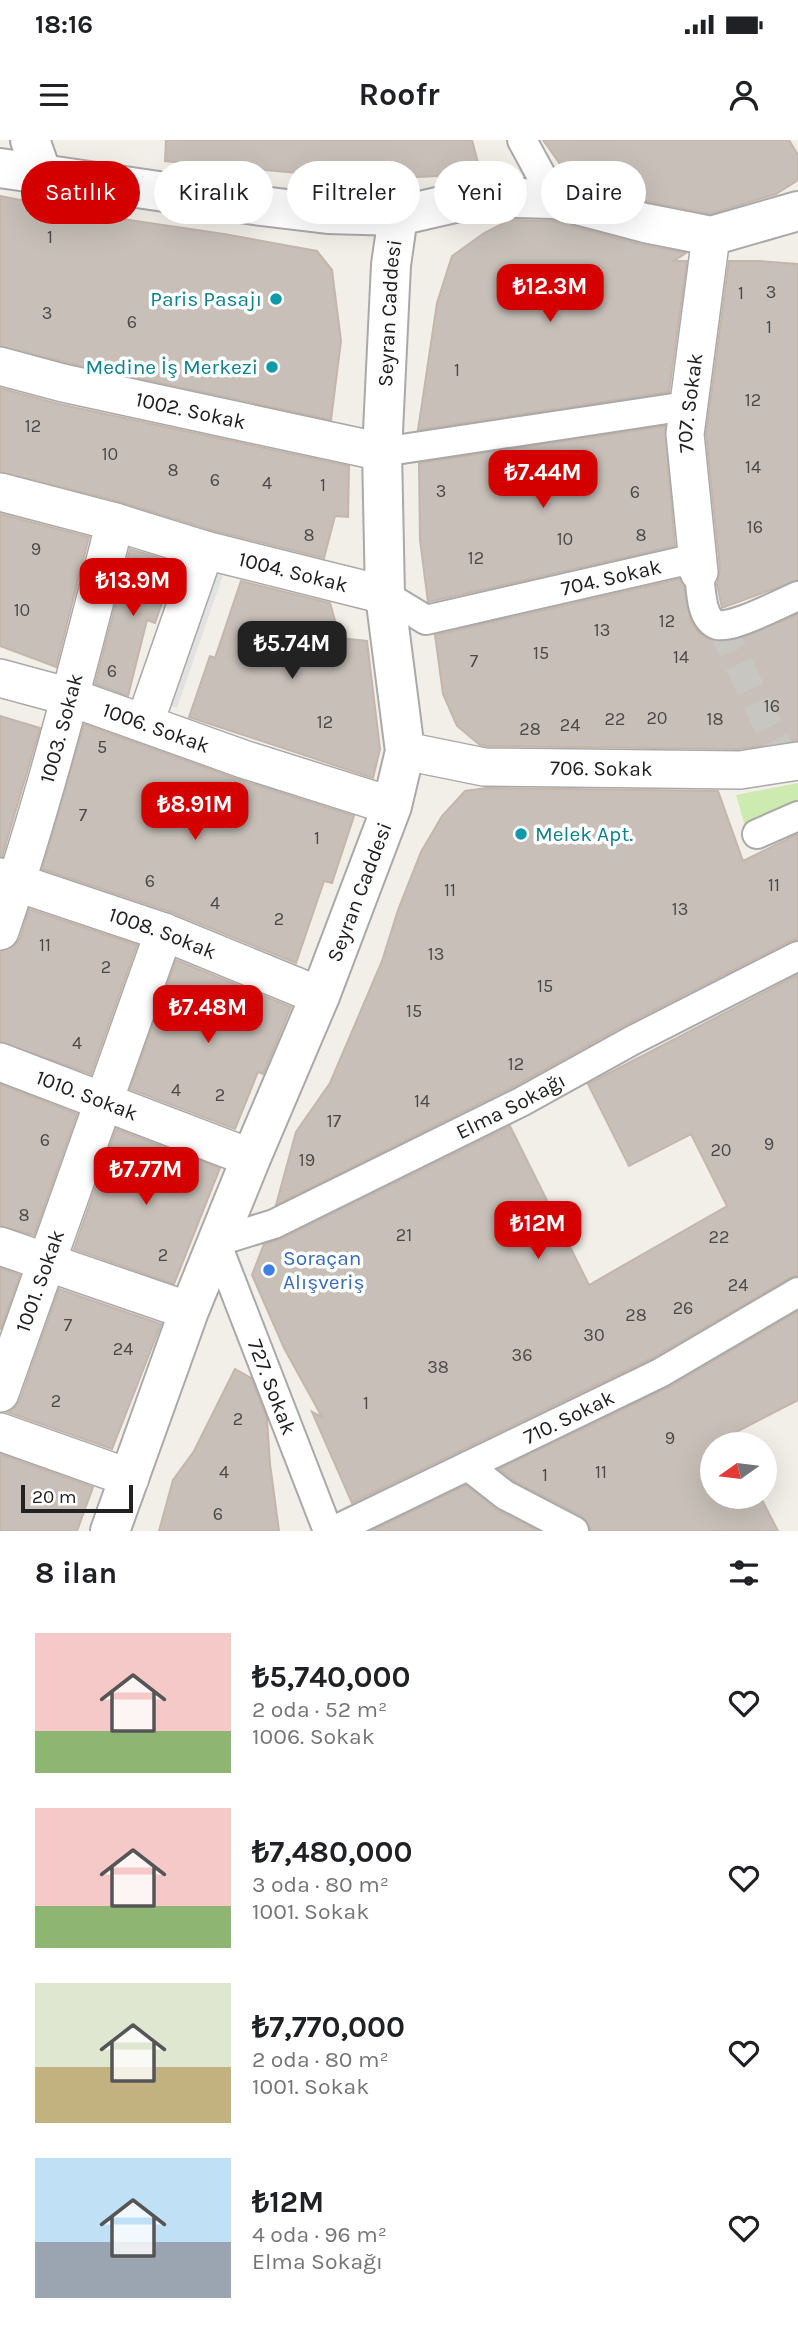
<!DOCTYPE html>
<html lang="tr">
<meta charset="utf-8">
<style>
body{margin:0;font-family:Karla,sans-serif;background:#f2f2f2;color:#202124;height:100vh;display:flex;flex-direction:column;font-size:26px;white-space:nowrap}
*{box-sizing:border-box;margin:0}
p{font-size:23px;color:#757577}
.icon{flex:none;width:38px;height:38px;fill:none;stroke:currentColor;stroke-width:2;stroke-linecap:round;stroke-linejoin:round}
.map{position:relative;height:1391px;overflow:hidden}
.side{display:flex;flex-direction:column;background:#fff;flex:1}
.side>*{flex:none}
.top-card{position:absolute;left:21px;top:21px;width:756px;height:63px;display:flex;gap:14px}
.needle{width:46px;rotate:256deg}
.buttons{position:absolute;left:700px;top:1292px;display:grid;gap:14px}
.buttons a{display:grid;place-items:center;width:77px;height:77px;border-radius:50%;background:#fff;box-shadow:0 7px 28px #0002;font-size:35px}
.scale{position:absolute;left:21px;bottom:18px;width:112px;box-sizing:border-box;padding-left:7px;border:4px solid #222;border-top:0;font-size:19px;line-height:24px;white-space:nowrap;color:#222;-webkit-text-stroke:5px #fff;paint-order:stroke}
.price{position:absolute;translate:-50% -60px;padding:0 16px;border-radius:14px;background:#d40000;color:#fff;font-size:23px;line-height:46px;filter:drop-shadow(0 2px 4px #0008)}
.price::after{content:'';position:absolute;left:50%;top:42px;width:21px;height:16px;margin-left:-10px;background:inherit;clip-path:polygon(0 0,100% 0,50% 100%)}
.price.current{background:#222;color:#fff}
ul{padding:0;list-style:none}
li{display:flex;align-items:center;gap:21px;height:175px;padding:0 35px}
li span{display:grid;place-items:center;flex:none;width:196px;height:140px;border-radius:0px;color:#555}
li>.icon{margin-inline-start:auto}
span .icon{width:84px;height:84px;fill:#fffc;stroke-width:1}
li b{font-size:30px}
h2{display:flex;justify-content:space-between;align-items:center;height:84px;padding:0 35px;font-size:30px}
.chip{padding:0 24px;border-radius:32px;background:#fff;box-shadow:0 7px 28px #0002;font-size:24px;line-height:63px}
.chip.current{background:#d40000;color:#fff}
.status{display:flex;justify-content:space-between;align-items:center;height:49px;padding:0 35px;background:#fff;direction:ltr}
.status svg{height:19px;fill:currentColor}
header{display:flex;justify-content:space-between;align-items:center;height:91px;padding:0 35px;background:#fff;font-size:32px;font-weight:700}
.map>svg:first-child{display:block}
.grass{fill:#cdebb0}
.parking{fill:#e2e2e2}
.building{fill:#c7bfb8;stroke:#c4b6ab;stroke-width:2}
.lines{fill:none;stroke-linecap:round;stroke-linejoin:round}
.pedestrian-tunnel{stroke:#c8c6c1;stroke-width:28;stroke-dasharray:28 14;stroke-linecap:butt}
.pedestrian-casing{stroke:#a9a9a9;stroke-width:32}
.minor-casing{stroke:#a9a9a9;stroke-width:40}
.tertiary-casing{stroke:#a9a9a9;stroke-width:42}
.pedestrian{stroke:#fff;stroke-width:28}
.minor{stroke:#fff;stroke-width:37}
.tertiary{stroke:#fff;stroke-width:38}
.culture-dot{fill:#0f9aa8;stroke:#fff;stroke-width:2.5}
.shop-dot{fill:#3f7fe0;stroke:#fff;stroke-width:2.5}
.labels{text-anchor:middle;stroke-width:7;stroke-linejoin:round;paint-order:stroke}
.number-label{font-size:18px;fill:#4b4948}
.culture-label{font-size:21px;fill:#0d838f;stroke:#fff;text-anchor:end}
.street-label{font-size:21px;fill:#222;stroke:#fff}
.shop-label{font-size:21px;fill:#366cbe;stroke:#fff;text-anchor:start}
</style>
<div class="status"><b>18:16</b><svg viewBox="0 0 49 12"><path d="M0 12V9h3v3zM5 12V6h3v6zM10 12V3h3v9zM15 12V0h3v12zM26 1h20v11H26zM47 4h2v5h-2z"/></svg></div>
<header><svg class="icon" aria-label="menu" viewBox="0 0 24 24"><path d="M4 6h16M4 12h16M4 18h16"/></svg>Roofr<svg class="icon" aria-label="person" viewBox="0 0 24 24"><circle cx="12" cy="8" r="4"/><path d="M4 21q1-7 8-7t8 7"/></svg></header>
<div class="map">
<svg width="798" height="1391" viewBox="0 0 798 1391">
<rect width="100%" height="100%" fill="#f2efe9"/>
<!-- grass -->
<polygon class="grass" points="798,643 798,662 745,686 736,655"/>
<!-- parking -->
<polygon class="parking" points="180,420 223,435 177,568 134,553"/>
<!-- building -->
<g class="building">
<polygon points="166,0 472,0 481,34 417,37 331,36 165,21"/>
<polygon points="543,0 789,0 798,15 798,40 776,54 710,74 650,62 580,43 608,29 565,31"/>
<polygon points="0,56 102,76 224,94 317,111 332,130 341,201 331,280 68,223 0,206"/>
<polygon points="510,80 552,81 639,104 686,113 674,121 687,121 669,252 418,290 437,163 452,116 484,93"/>
<polygon points="729,121 760,121 798,124 798,440 722,468 717,444 720,430 706,294"/>
<polygon points="0,248 59,264 349,326 348,377 335,376 324,418 211,390 120,362 0,332"/>
<polygon points="665,286 675,406 428,462 420,400 419,323"/>
<polygon points="0,374 89,397 56,527 0,506"/>
<polygon points="130,409 176,423 155,483 147,480 128,556 95,544"/>
<polygon points="680,439 684,446 691,481 699,493 712,500 724,502 736,500 798,474 798,601 738,609 486,606 480,605 457,586 443,554 435,495"/>
<polygon points="241,441 330,463 340,498 367,501 380,609 373,638 189,577 210,516 215,518"/>
<polygon points="0,576 40,588 2,717 0,717"/>
<polygon points="84,584 237,639 354,676 332,743 324,741 296,823 171,772 42,729"/>
<polygon points="487,648 718,651 743,721 798,694 798,799 790,801 625,885 513,947 276,1065 296,992 330,943 382,821 398,770 421,712 442,676 465,651"/>
<polygon points="29,769 137,805 91,934 0,902 0,811 14,806 20,798"/>
<polygon points="176,820 291,867 263,934 258,932 235,989 130,949"/>
<polygon points="798,835 798,1135 790,1138 652,1218 352,1363 312,1272 322,1277 284,1208 252,1135 264,1104 281,1099 510,986 589,1145 727,1066 691,994 629,1026 588,944"/>
<polygon points="0,944 77,974 34,1095 0,1086"/>
<polygon points="116,989 220,1028 174,1144 74,1109"/>
<polygon points="0,1128 20,1135 1,1189 0,1189"/>
<polygon points="59,1149 161,1184 112,1309 7,1272 14,1268 20,1260"/>
<polygon points="798,1171 798,1260 736,1292 742,1304 712,1304 712,1356 760,1356 778,1391 591,1391 588,1383 582,1376 514,1341 499,1329 667,1248"/>
<polygon points="235,1229 251,1238 267,1279 270,1324 279,1391 159,1391 173,1340 194,1311"/>
<polygon points="0,1314 93,1347 77,1391 0,1391"/>
<polygon points="466,1345 497,1370 538,1391 371,1391"/>
</g>
<g class="lines">
<!-- pedestrian-tunnel -->
<polyline class="pedestrian-tunnel" points="721,486 785,622"/>
<!-- pedestrian casing -->
<g class="pedestrian-casing">
<g id="pedestrian">
<polyline points="522,0 554,59"/>
<polyline points="382,312 687,266"/>
<path id="s1" d="M385 455 426 480 683 421 699 432C701 447 700 476 715 484 727 492 783 462 798 456"/>
<polyline points="757,694 798,676"/>
<polyline points="468,1326 505,1355 574,1391"/>
<path id="s2" d="M328 1391 216 1102 274 1084 521 962 633 900 798 816"/>
<path id="s3" d="M333 1391 660 1233 798 1152"/>
</g>
</g>
<!-- minor casing -->
<g class="minor-casing">
<g id="minor">
<path id="s4" d="M0 226 63 243 382 312"/>
<path id="s5" d="M0 352 115 382 205 410 385 455"/>
<path id="s6" d="M699 432 685 294 711 96"/>
<path id="s7" d="M0 538 70 557 243 619 392 666"/>
<polyline points="145,582 205,410"/>
<path id="s8" d="M405 611 484 627 740 630 798 621"/>
<path id="s9" d="M0 737 164 792 320 856"/>
<path id="s10" d="M0 791C46 657 80 519 115 382"/>
<path id="s11" d="M0 922 251 1018"/>
<polyline points="0,1106 189,1171"/>
<path id="s12" d="M0 1253 164 792"/>
<polyline points="0,1292 130,1338"/>
</g>
</g>
<!-- tertiary casing -->
<g class="tertiary-casing">
<g id="tertiary">
<polyline points="30,0 42,34"/>
<polyline points="0,28 254,65 328,74 398,76 481,57 554,59 645,83 711,96 798,71"/>
<path id="s13" d="M110 1391 189 1171 251 1018 320 856 392 666 405 611 385 455 382 312 391 125 398 76"/>
</g>
</g>
<!-- pedestrian -->
<use href="#pedestrian" class="pedestrian"/>
<!-- minor -->
<use href="#minor" class="minor"/>
<!-- tertiary -->
<use href="#tertiary" class="tertiary"/>
</g>
<!-- markers -->
<g class="culture-dot">
<circle cx="276" cy="159" r="7"/>
<circle cx="272" cy="227" r="7"/>
<circle cx="521" cy="694" r="7"/>
</g>
<circle class="shop-dot" cx="269" cy="1130" r="7"/>
<g class="labels">
<!-- number labels -->
<g class="number-label">
<text x="50" y="103">1</text>
<text x="771" y="158">3</text>
<text x="741" y="159">1</text>
<text x="47" y="179">3</text>
<text x="132" y="188">6</text>
<text x="769" y="193">1</text>
<text x="457" y="236">1</text>
<text x="753" y="266">12</text>
<text x="33" y="292">12</text>
<text x="110" y="320">10</text>
<text x="753" y="333">14</text>
<text x="173" y="336">8</text>
<text x="215" y="346">6</text>
<text x="267" y="349">4</text>
<text x="323" y="351">1</text>
<text x="441" y="357">3</text>
<text x="635" y="358">6</text>
<text x="755" y="393">16</text>
<text x="309" y="401">8</text>
<text x="641" y="401">8</text>
<text x="565" y="405">10</text>
<text x="36" y="415">9</text>
<text x="476" y="424">12</text>
<text x="22" y="476">10</text>
<text x="667" y="487">12</text>
<text x="602" y="496">13</text>
<text x="541" y="519">15</text>
<text x="681" y="523">14</text>
<text x="474" y="527">7</text>
<text x="112" y="537">6</text>
<text x="772" y="572">16</text>
<text x="657" y="584">20</text>
<text x="615" y="585">22</text>
<text x="715" y="585">18</text>
<text x="325" y="588">12</text>
<text x="570" y="591">24</text>
<text x="530" y="595">28</text>
<text x="102" y="613">5</text>
<text x="83" y="681">7</text>
<text x="317" y="704">1</text>
<text x="150" y="747">6</text>
<text x="774" y="751">11</text>
<text x="450" y="756">11</text>
<text x="215" y="769">4</text>
<text x="680" y="775">13</text>
<text x="279" y="785">2</text>
<text x="45" y="811">11</text>
<text x="436" y="820">13</text>
<text x="106" y="833">2</text>
<text x="545" y="852">15</text>
<text x="414" y="877">15</text>
<text x="77" y="909">4</text>
<text x="516" y="930">12</text>
<text x="176" y="956">4</text>
<text x="220" y="961">2</text>
<text x="422" y="967">14</text>
<text x="334" y="987">17</text>
<text x="45" y="1006">6</text>
<text x="769" y="1010">9</text>
<text x="721" y="1016">20</text>
<text x="307" y="1026">19</text>
<text x="24" y="1081">8</text>
<text x="404" y="1101">21</text>
<text x="719" y="1103">22</text>
<text x="163" y="1121">2</text>
<text x="738" y="1151">24</text>
<text x="683" y="1174">26</text>
<text x="636" y="1181">28</text>
<text x="68" y="1191">7</text>
<text x="594" y="1201">30</text>
<text x="123" y="1215">24</text>
<text x="522" y="1221">36</text>
<text x="438" y="1233">38</text>
<text x="56" y="1267">2</text>
<text x="366" y="1269">1</text>
<text x="238" y="1285">2</text>
<text x="670" y="1304">9</text>
<text x="224" y="1338">4</text>
<text x="601" y="1338">11</text>
<text x="545" y="1341">1</text>
<text x="218" y="1380">6</text>
</g>
<!-- culture labels -->
<g class="culture-label">
<text x="262" y="166">Paris Pasajı</text>
<text x="258" y="234">Medine İş Merkezi</text>
<text x="535" y="701" text-anchor="start">Melek Apt.</text>
</g>
<!-- street labels -->
<g class="street-label">
<text dy="7" stroke="none"><textPath href="#s13" startOffset="1274">Seyran Caddesi</textPath></text>
<text dy="7" stroke="none"><textPath href="#s6" startOffset="170">707. Sokak</textPath></text>
<text dy="7" stroke="none"><textPath href="#s4" startOffset="196">1002. Sokak</textPath></text>
<text dy="7" stroke="none"><textPath href="#s5" startOffset="304">1004. Sokak</textPath></text>
<text dy="7" stroke="none"><textPath href="#s1" startOffset="238">704. Sokak</textPath></text>
<text dy="7" stroke="none"><textPath href="#s10" startOffset="212">1003. Sokak</textPath></text>
<text dy="7" stroke="none"><textPath href="#s7" startOffset="164">1006. Sokak</textPath></text>
<text dy="7" stroke="none"><textPath href="#s8" startOffset="198">706. Sokak</textPath></text>
<text dy="7" stroke="none"><textPath href="#s13" startOffset="686">Seyran Caddesi</textPath></text>
<text dy="7" stroke="none"><textPath href="#s9" startOffset="172">1008. Sokak</textPath></text>
<text dy="7" stroke="none"><textPath href="#s11" startOffset="93">1010. Sokak</textPath></text>
<text dy="7" stroke="none"><textPath href="#s2" startOffset="635">Elma Sokağı</textPath></text>
<text dy="7" stroke="none"><textPath href="#s12" startOffset="119">1001. Sokak</textPath></text>
<text transform="translate(272 1247) rotate(69)" y="7">727. Sokak</text>
<text dy="7" stroke="none"><textPath href="#s3" startOffset="262">710. Sokak</textPath></text>
</g>
<!-- shop labels -->
<g class="shop-label">
<text x="283" y="1125">Soraçan<tspan x="283" dy="24">Alışveriş</tspan></text>
</g>
</g>
</svg>
<div class="buttons">
<a><svg class="needle" viewBox="-14 -14 28 28"><path d="M0-13l5 13h-10z" fill="#e53935"/><path d="M0 13l5-13h-10z" fill="#757577"/></svg></a>
</div>
<div class="scale">20 m</div>
<b class="price" style="left:550px;top:184px">₺12.3M</b>
<b class="price" style="left:543px;top:370px">₺7.44M</b>
<b class="price" style="left:133px;top:478px">₺13.9M</b>
<b class="price current" style="left:292px;top:541px">₺5.74M</b>
<b class="price" style="left:195px;top:702px">₺8.91M</b>
<b class="price" style="left:208px;top:905px">₺7.48M</b>
<b class="price" style="left:146px;top:1067px">₺7.77M</b>
<b class="price" style="left:538px;top:1121px">₺12M</b>
<div class="top-card">
<a class="chip current">Satılık</a>
<a class="chip">Kiralık</a>
<a class="chip">Filtreler</a>
<a class="chip">Yeni</a>
<a class="chip">Daire</a>
</div>
</div>
<section class="side">
<h2>8 ilan<svg class="icon" aria-label="filters" viewBox="0 0 24 24"><path d="M4 7h16M4 17h16"/><circle cx="9" cy="7" r="2"/><circle cx="15" cy="17" r="2"/></svg></h2>
<ul>
<li><span style="background:linear-gradient(#f6c9c9 70%,#8fb573 0)"><svg class="icon" aria-label="home" viewBox="0 0 24 24"><path d="M3 11l9-7 9 7M6 9v11h12V9"/></svg></span><div><b>₺5,740,000</b><p>2 oda · 52 m²</p><p>1006. Sokak</p></div><svg class="icon" aria-label="heart" viewBox="0 0 24 24"><path d="M12 20l-8-8c-3-5 5-10 8-4 3-6 11-1 8 4z"/></svg></li>
<li><span style="background:linear-gradient(#f6c9c9 70%,#8fb573 0)"><svg class="icon" aria-label="home" viewBox="0 0 24 24"><path d="M3 11l9-7 9 7M6 9v11h12V9"/></svg></span><div><b>₺7,480,000</b><p>3 oda · 80 m²</p><p>1001. Sokak</p></div><svg class="icon" aria-label="heart" viewBox="0 0 24 24"><path d="M12 20l-8-8c-3-5 5-10 8-4 3-6 11-1 8 4z"/></svg></li>
<li><span style="background:linear-gradient(#dfe7d0 60%,#c2b280 0)"><svg class="icon" aria-label="home" viewBox="0 0 24 24"><path d="M3 11l9-7 9 7M6 9v11h12V9"/></svg></span><div><b>₺7,770,000</b><p>2 oda · 80 m²</p><p>1001. Sokak</p></div><svg class="icon" aria-label="heart" viewBox="0 0 24 24"><path d="M12 20l-8-8c-3-5 5-10 8-4 3-6 11-1 8 4z"/></svg></li>
<li><span style="background:linear-gradient(#bfe0f5 60%,#9aa5b1 0)"><svg class="icon" aria-label="home" viewBox="0 0 24 24"><path d="M3 11l9-7 9 7M6 9v11h12V9"/></svg></span><div><b>₺12M</b><p>4 oda · 96 m²</p><p>Elma Sokağı</p></div><svg class="icon" aria-label="heart" viewBox="0 0 24 24"><path d="M12 20l-8-8c-3-5 5-10 8-4 3-6 11-1 8 4z"/></svg></li>
</ul>
</section>
